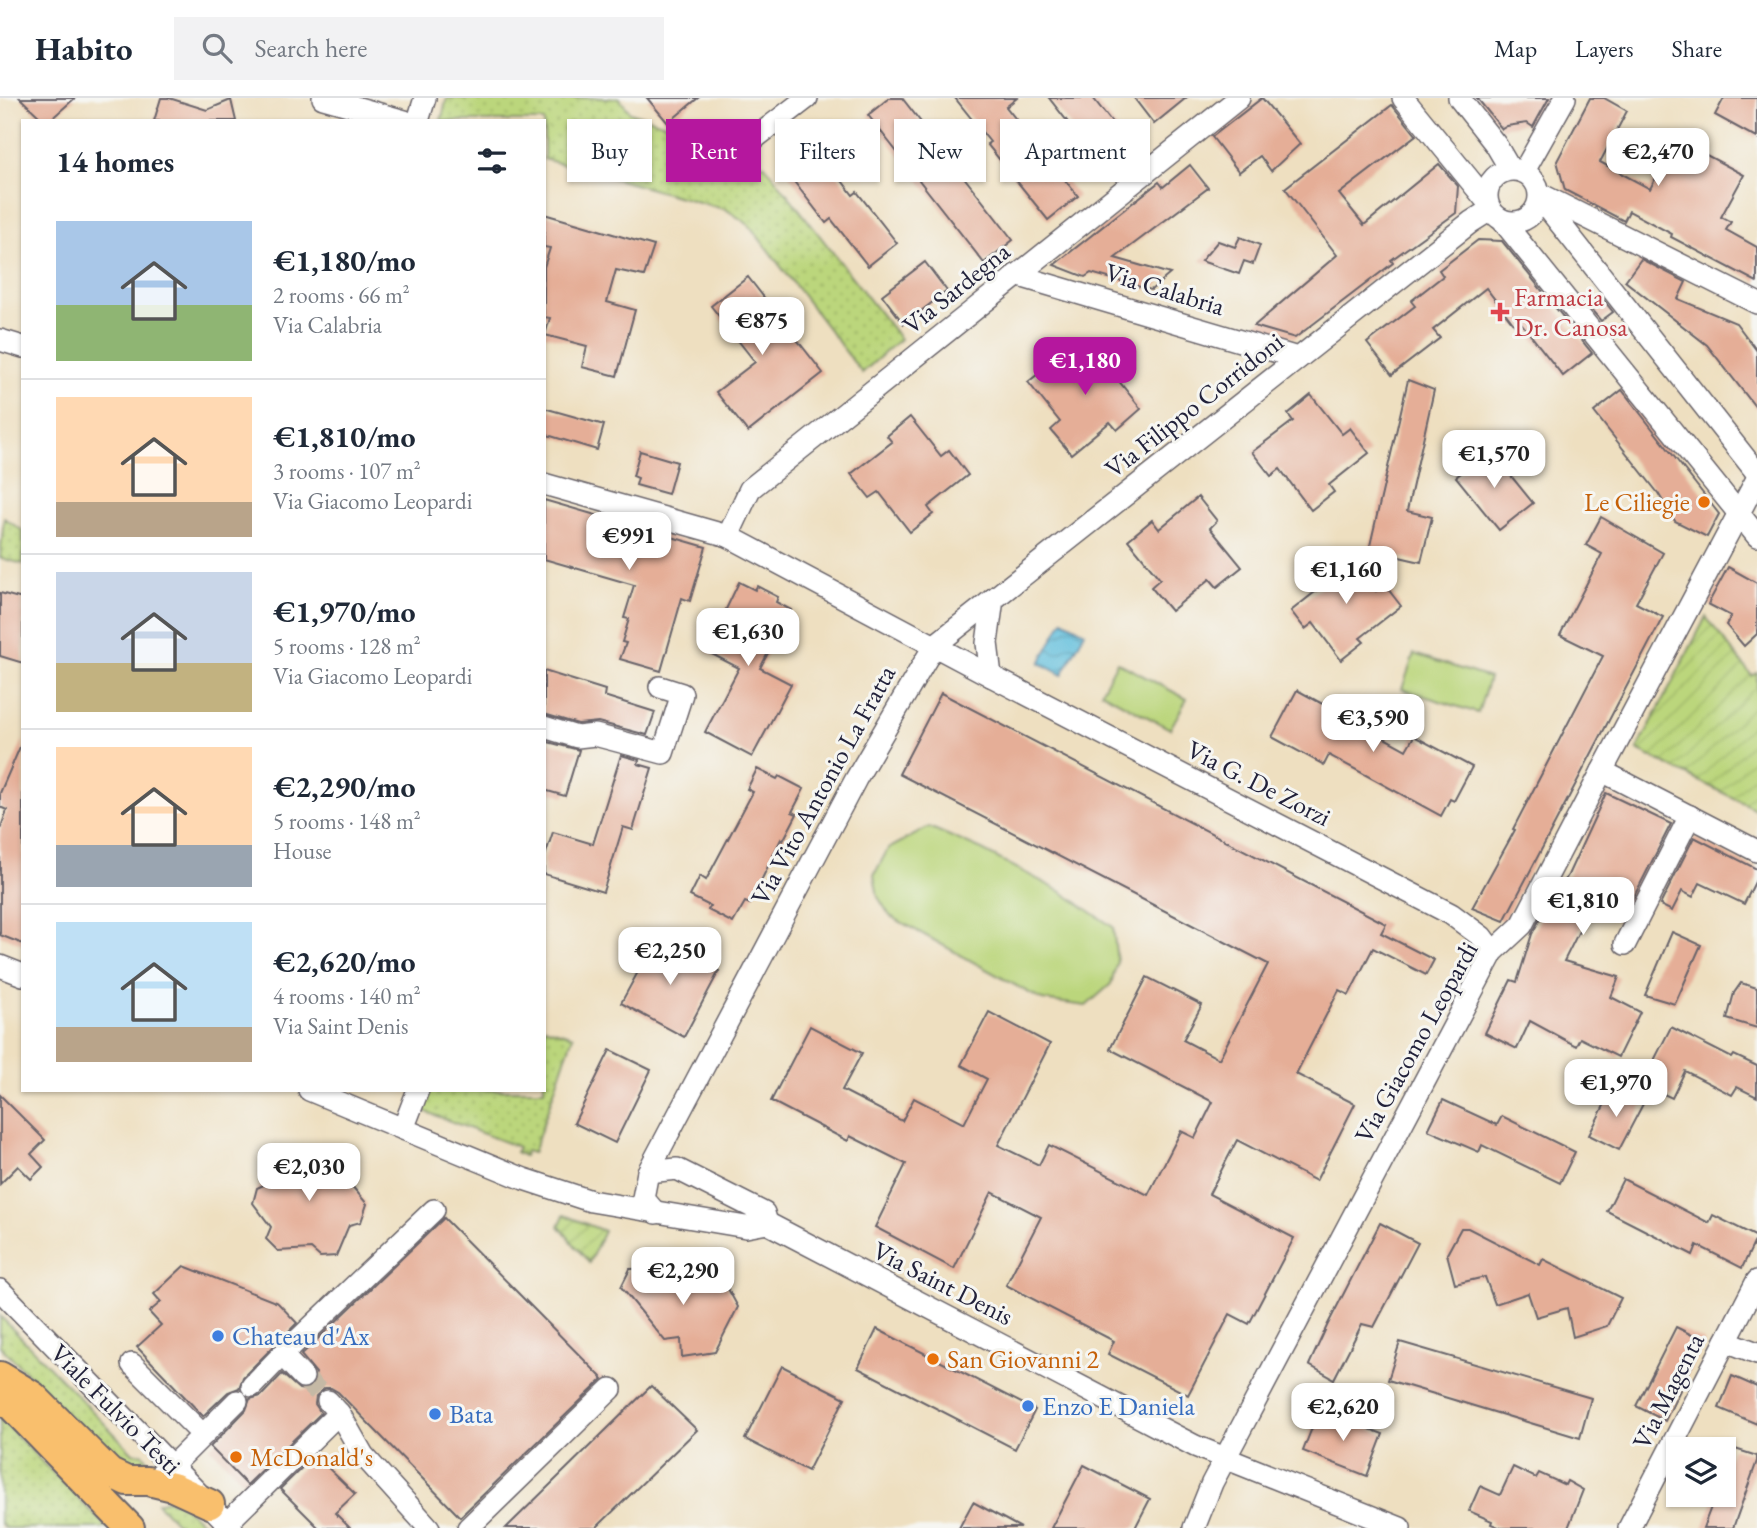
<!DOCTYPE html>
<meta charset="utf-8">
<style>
body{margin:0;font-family:"EB Garamond",serif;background:#f2f2f3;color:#1f2937;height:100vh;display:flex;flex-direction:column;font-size:26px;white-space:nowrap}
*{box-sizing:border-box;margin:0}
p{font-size:23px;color:#747a83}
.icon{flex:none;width:38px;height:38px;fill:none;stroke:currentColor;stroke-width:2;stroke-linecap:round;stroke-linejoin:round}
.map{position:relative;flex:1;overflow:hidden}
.panel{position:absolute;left:21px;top:21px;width:525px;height:973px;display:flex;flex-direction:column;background:#fff;border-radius:0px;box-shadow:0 2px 5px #0004}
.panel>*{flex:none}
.top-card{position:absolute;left:567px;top:21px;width:665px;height:63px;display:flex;gap:14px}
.fabs{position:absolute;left:1666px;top:1339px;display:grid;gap:14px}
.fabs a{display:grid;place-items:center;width:70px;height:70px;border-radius:0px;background:#fff;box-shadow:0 2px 5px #0004;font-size:35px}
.price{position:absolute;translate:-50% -60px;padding:0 16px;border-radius:14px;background:#fff;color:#222;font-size:23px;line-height:46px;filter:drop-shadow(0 2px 4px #0008)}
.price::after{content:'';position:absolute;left:50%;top:42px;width:21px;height:16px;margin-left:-10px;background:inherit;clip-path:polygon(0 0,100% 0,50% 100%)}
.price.on{background:#b5179e;color:#fff}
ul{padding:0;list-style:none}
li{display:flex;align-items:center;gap:21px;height:175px;padding:0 35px}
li+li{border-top:2px solid #e0e1e3}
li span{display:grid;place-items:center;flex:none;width:196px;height:140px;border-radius:0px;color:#555}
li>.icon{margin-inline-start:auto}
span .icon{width:84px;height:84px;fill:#fffc;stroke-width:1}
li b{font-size:30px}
h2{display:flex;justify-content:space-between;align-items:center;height:84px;padding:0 35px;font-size:30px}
.tag{padding:0 24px;border-radius:0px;background:#fff;box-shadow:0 2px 5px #0004;font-size:24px;line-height:63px}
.tag.on{background:#b5179e;color:#fff}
header{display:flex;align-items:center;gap:42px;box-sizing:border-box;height:98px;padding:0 35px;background:#fff;border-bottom:2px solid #e0e1e3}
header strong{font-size:33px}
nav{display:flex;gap:38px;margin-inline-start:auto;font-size:24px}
.search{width:490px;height:63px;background:#f2f2f3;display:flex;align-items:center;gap:18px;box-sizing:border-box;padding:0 24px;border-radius:0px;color:#747a83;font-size:26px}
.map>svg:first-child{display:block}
.grass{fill:url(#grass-dots);stroke:#6e7c5b;stroke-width:2}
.garden{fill:url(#garden-furrows);stroke:#6e7c5b;stroke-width:2}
.pitch{fill:#bbd67b;stroke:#6e7c5b;stroke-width:2}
.water{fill:url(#water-waves);stroke:#40708c;stroke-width:2}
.building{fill:#e5ae97}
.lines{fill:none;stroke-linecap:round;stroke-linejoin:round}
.minor-tunnel{stroke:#c5b9a5;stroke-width:21;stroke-dasharray:21 10;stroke-linecap:butt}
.minor-casing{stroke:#69646a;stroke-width:24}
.major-casing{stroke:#69646a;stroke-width:32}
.minor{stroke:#fff;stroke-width:21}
.major{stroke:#f9bf6d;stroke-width:28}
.health-dot{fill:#e0444e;stroke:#f6f6f2;stroke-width:2.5}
.food-dot{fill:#e8710a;stroke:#f6f6f2;stroke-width:2.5}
.shop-dot{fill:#3f7fe0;stroke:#f6f6f2;stroke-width:2.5}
.labels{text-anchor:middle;stroke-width:6;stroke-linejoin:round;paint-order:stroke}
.street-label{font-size:26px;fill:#22223b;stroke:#f6f6f2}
.health-label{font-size:26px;fill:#be3a42;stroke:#f6f6f2;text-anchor:start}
.food-label{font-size:26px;fill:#c56008;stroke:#f6f6f2;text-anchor:start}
.shop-label{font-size:26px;fill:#366cbe;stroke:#f6f6f2;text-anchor:start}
</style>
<header>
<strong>Habito</strong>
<div class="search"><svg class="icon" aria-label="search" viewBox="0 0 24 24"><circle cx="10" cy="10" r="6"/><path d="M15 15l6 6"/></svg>Search here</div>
<nav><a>Map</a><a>Layers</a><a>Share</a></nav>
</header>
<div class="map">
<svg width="1757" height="1430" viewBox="0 0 1757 1430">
<defs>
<pattern id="grass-dots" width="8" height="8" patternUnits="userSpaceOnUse" patternTransform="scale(1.75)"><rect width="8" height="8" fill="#bbd67b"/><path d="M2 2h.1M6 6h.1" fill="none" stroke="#a0b76b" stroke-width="1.8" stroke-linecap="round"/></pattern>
<pattern id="garden-furrows" width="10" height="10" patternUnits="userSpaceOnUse" patternTransform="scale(1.75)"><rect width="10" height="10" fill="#bbd67b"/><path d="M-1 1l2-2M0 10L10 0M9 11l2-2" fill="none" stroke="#a0b76b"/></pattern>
<pattern id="water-waves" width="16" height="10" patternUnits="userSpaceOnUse" patternTransform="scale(1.75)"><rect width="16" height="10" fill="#5ebedc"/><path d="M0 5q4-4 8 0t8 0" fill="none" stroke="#4d9ab4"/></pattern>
</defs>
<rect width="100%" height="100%" fill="#f6f6f2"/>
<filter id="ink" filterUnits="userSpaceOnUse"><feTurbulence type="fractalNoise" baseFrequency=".0143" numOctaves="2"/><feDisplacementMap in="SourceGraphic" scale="14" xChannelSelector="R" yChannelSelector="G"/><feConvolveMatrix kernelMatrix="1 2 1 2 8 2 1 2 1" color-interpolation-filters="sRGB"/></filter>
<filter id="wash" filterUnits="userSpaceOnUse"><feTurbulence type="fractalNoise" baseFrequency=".00686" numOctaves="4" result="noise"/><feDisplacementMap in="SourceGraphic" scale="28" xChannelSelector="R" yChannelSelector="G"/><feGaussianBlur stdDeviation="1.57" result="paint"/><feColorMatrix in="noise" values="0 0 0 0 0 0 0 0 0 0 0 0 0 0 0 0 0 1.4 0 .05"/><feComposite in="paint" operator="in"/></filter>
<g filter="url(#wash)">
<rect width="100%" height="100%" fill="#eedfc0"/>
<!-- grass -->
<g class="grass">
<polygon points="447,0 619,0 630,14 715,43 739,70 764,66 900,241 862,275 749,127 727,112 544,61 544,23 441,23"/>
<polygon points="4,420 23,433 23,466 0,460"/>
<polygon points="544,929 573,938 533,1055 526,1053 524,1058 516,1054 518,1049 421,1012 429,992 544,992"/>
<polygon points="0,1218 133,1355 143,1356 152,1368 130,1375 117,1368 0,1248"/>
<polygon points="0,1321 107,1430 5,1430 0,1425"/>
<polygon points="167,1402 179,1405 209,1430 181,1430 157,1405"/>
</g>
<!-- garden -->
<g class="garden">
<polygon points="1706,519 1752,578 1757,575 1757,712 1637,652"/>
<polygon points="564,1117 604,1133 589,1165 559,1128"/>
</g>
<!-- pitch -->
<g class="pitch">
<polygon points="1414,556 1489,580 1478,615 1402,591"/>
<polygon points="1117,564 1187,601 1170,631 1101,594"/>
<polygon points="929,729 982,752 1062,794 1113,829 1117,864 1111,886 1086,908 1042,902 890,818 878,799 874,777 888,751"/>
</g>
<!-- water -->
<polygon class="water" points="1063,522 1085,534 1062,577 1040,565"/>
<g id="blocks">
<!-- building -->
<g class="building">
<polygon points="20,0 75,0 49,23 44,23"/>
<polygon points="161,0 169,0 207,12 231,2 236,23 154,23"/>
<polygon points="647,0 698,0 668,25"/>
<polygon points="889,0 902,0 1013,142 984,165 868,17"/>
<polygon points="955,0 1017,0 1006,9 1078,98 1048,122 987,46 990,44"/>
<polygon points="1049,0 1093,0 1138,58 1111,79"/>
<polygon points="1134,0 1186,0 1154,26"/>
<polygon points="1262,0 1300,46 1271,73 1260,58 1239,74 1212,39"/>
<polygon points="1477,0 1549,0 1533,29 1527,25 1507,28 1502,31"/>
<polygon points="1590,0 1604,0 1627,13 1600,64 1650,91 1665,62 1656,57 1667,36 1744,77 1721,119 1731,124 1726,132 1757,149 1757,184 1671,139 1672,136 1629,113 1624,123 1565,92 1557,63"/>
<polygon points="1724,0 1757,0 1757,40 1715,17"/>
<polygon points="1392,7 1416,37 1339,96 1364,127 1439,66 1458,88 1456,115 1391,162 1393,165 1295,240 1254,228 1337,157 1285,90"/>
<polygon points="819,53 853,97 857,94 897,145 868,168 831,121 826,125 789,77"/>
<polygon points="1190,67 1208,90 1115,160 1170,176 1151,192 1091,175 1085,179 1054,167 1159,84 1163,89"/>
<polygon points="544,116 654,148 644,178 616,172 607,204 635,212 617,278 582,269 587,248 545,237 550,220 544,219 544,169 550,150 544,149"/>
<polygon points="1240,139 1260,147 1253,166 1244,163 1239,176 1201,163 1218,143 1235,149"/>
<polygon points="1478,142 1502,143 1592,255 1563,278 1521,225 1516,229 1486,190 1433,232 1440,240 1392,277 1367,245 1415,208 1411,203 1443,178 1439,172"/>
<polygon points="1641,161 1686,184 1678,201 1736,225 1757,253 1757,311 1707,247 1625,183"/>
<polygon points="925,164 947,193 904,226 882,197"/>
<polygon points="748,179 823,275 748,334 716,294 755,264 711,208"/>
<polygon points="1600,200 1602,200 1613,214 1601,223 1589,209"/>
<polygon points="1097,242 1117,266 1110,272 1141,311 1117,332 1110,324 1071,356 1051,332 1060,324 1028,284 1052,265 1059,274"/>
<polygon points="1408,282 1434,292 1407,413 1432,419 1421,464 1369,452"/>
<polygon points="1622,292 1719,416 1707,439 1675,423 1658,395 1594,314"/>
<polygon points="1311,297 1342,336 1350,330 1369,355 1329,387 1334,394 1311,412 1280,371 1271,378 1252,354 1293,323 1288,316"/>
<polygon points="544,310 604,327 597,352 544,336"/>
<polygon points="910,319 941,358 949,352 968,377 928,409 933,416 910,434 879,394 870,400 851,376 892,344 887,338"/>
<polygon points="1490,352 1533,405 1499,432 1456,379"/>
<polygon points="640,353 677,364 668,396 636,387 638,380 633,378"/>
<polygon points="1198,399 1217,423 1210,430 1242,469 1217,489 1210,481 1171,513 1151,489 1160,481 1128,442 1152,422 1159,431"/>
<polygon points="544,402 706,449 690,503 682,500 661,573 620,561 626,545 622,544 629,521 624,520 634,487 544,461"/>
<polygon points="1601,419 1663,455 1636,505 1663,519 1504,823 1472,810 1515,732 1513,731 1603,558 1560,537 1602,456 1586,447"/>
<polygon points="1346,453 1376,493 1384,486 1401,508 1360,540 1364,544 1341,562 1313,525 1305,531 1291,513 1330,482 1322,472"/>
<polygon points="1728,469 1757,485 1757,536 1744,548 1726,527 1731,518 1708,506"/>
<polygon points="739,484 755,492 757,488 778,499 776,504 791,512 760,570 791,586 752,659 705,634 739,570 706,553"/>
<polygon points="0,495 23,501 23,565 0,558"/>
<polygon points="544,573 605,592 604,598 655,614 647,637 598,624 578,626 544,616"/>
<polygon points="1297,592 1406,652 1414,638 1472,669 1454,703 1450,701 1441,718 1329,657 1324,667 1272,639"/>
<polygon points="941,595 1386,826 1381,835 1434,862 1426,877 1373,850 1349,897 1339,892 1296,976 1355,1006 1316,1083 1237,1042 1209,1096 1294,1140 1249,1226 1230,1216 1188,1297 1108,1256 1114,1243 1006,1187 1041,1119 992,1094 954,1171 875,1129 906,1066 850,1038 848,1043 771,1003 810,928 862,955 842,992 902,1023 914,1000 964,1026 987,981 961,967 989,914 1050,946 998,1047 1039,1067 1049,1047 1148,1097 1181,1033 1195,1040 1213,1004 1110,951 1147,879 1202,907 1183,942 1219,961 1268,866 899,676"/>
<polygon points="23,642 23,846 0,837 0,732 7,712 0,709 0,695"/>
<polygon points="544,643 579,652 565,698 544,692"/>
<polygon points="621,657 639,662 638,666 652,670 633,732 623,729 603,794 544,776 544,761 553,734 593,746"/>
<polygon points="757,671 777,681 779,678 804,691 792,714 797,716 783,743 781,741 750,806 745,804 733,825 708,812 710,808 690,798 700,778 706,782 753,694 747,691"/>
<polygon points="1606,695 1671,726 1621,824 1591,809 1564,863 1619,879 1611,899 1640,914 1618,959 1580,940 1576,948 1530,923 1517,951 1485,935 1511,882 1517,884 1532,836 1553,796 1556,797 1568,777"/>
<polygon points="1694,739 1757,771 1757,780 1744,806 1700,785 1693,799 1682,793 1672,813 1660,807"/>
<polygon points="1672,834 1701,847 1675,906 1645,897"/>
<polygon points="657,839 719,873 684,939 621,905"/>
<polygon points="1741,885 1757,890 1757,930 1727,921 1734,895"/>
<polygon points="1671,929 1732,960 1734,957 1757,968 1757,999 1737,989 1732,997 1685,973 1672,1000 1642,986"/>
<polygon points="610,952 651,972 615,1045 574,1025"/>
<polygon points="1613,990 1643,1006 1619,1052 1589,1037"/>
<polygon points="0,997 45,1042 31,1056 43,1069 31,1081 18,1068 0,1086"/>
<polygon points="1443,1002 1497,1027 1502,1018 1575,1054 1560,1085 1482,1047 1479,1054 1428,1032"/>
<polygon points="297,1050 307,1061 339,1056 350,1067 346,1081 367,1106 361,1124 349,1127 336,1158 320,1159 311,1151 278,1153 266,1141 271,1129 253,1105 257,1090 268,1085 280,1054"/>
<polygon points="1623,1081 1709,1125 1713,1117 1757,1139 1742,1170 1697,1147 1693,1157 1607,1113"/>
<polygon points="444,1120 603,1281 460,1419 338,1294 331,1290 325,1290 316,1298 315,1306 321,1315 247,1387 210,1349 246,1312 250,1301 261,1298 282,1276 299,1291 305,1292 312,1288 316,1275 301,1257"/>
<polygon points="1380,1125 1418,1145 1374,1229 1362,1226 1334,1281 1309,1267 1327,1228"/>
<polygon points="1461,1130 1468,1130 1540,1167 1543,1161 1621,1200 1607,1228 1573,1239 1567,1210 1536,1219 1528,1195 1495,1206 1485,1179 1455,1186 1447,1156"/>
<polygon points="184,1168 278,1205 297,1225 243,1279 239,1290 228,1294 203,1318 137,1249 161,1227 149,1214 161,1204 154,1196"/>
<polygon points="660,1170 699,1174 708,1188 722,1180 738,1209 715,1254 682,1259 681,1241 665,1243 621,1189 630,1171"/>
<polygon points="1676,1229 1704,1243 1665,1323 1636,1308"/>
<polygon points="877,1231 1035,1312 1015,1351 858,1270"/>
<polygon points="1400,1244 1591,1300 1580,1340 1388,1282"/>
<polygon points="782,1268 845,1300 808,1373 745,1341"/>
<polygon points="1732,1278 1757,1289 1757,1326 1719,1310"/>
<polygon points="651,1288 697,1332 596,1430 506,1430"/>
<polygon points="1319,1312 1383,1336 1367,1378 1303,1353"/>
<polygon points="1732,1350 1757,1358 1757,1363 1733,1430 1703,1430 1716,1396 1724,1396 1724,1374"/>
<polygon points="315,1357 355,1396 335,1415 350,1430 319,1430 280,1391"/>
<polygon points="1084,1367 1150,1401 1135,1430 1051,1430"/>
<polygon points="1513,1369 1536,1380 1539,1375 1565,1387 1567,1383 1583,1392 1568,1430 1501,1430 1491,1426 1492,1423 1469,1413 1480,1388 1500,1397"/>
<polygon points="973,1404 1021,1430 959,1430"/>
</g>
</g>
</g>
<g filter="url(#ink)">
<use href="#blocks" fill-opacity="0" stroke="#69646a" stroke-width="2"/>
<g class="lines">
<!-- minor-tunnel -->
<polyline class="minor-tunnel" points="303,1279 328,1303"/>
<!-- minor casing -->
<g class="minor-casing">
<g id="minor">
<polyline points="323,0 405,23"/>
<polyline points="1403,0 1486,102"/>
<polyline points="1459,0 1496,47 1510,71"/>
<polyline points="418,23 425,0"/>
<polyline points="755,40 807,0"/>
<circle cx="1513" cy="98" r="26"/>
<polyline points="1524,73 1565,0"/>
<polyline points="1540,96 1757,205"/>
<polyline points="1540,100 1757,375"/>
<polyline points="1502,122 1757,438"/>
<polyline points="1016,177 1298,260"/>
<polyline points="0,242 23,249"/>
<polyline points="544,386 728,438 991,578 1451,816 1482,839 1493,854"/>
<polyline points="728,438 750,391 1239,0"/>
<polyline points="991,578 987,545 993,501"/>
<polyline points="544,629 577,639 595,637 663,655 682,596 660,589"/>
<polyline points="1602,673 1757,753"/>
<polyline points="1625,846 1690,718"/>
<polyline points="0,868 23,877"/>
<polyline points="309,992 524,1081 591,1103 746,1129 767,1125"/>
<polyline points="403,1031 418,992"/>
<polyline points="648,1074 677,1071 764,1115 767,1125"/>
<polyline points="656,1115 643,1100 648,1074 856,681 934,548 1471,124 1490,112"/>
<polyline points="767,1125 1195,1348 1400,1430"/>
<polyline points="0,1192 232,1430"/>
<polyline points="1726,1243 1757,1255"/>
<polyline points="282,1257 434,1112"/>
<polyline points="132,1266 203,1337"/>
<polyline points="252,1288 282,1257 303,1279"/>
<polyline points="328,1303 339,1315 363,1357 429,1430"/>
<polyline points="162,1374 172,1368 237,1303"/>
<polyline points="227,1425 339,1315"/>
<polyline points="468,1430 611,1291"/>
<polyline points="1194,1430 1212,1385 1493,854 1522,827 1602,673 1757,381"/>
<polyline points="1629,1430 1757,1183"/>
</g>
</g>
<!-- major casing -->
<g class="major-casing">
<g id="major">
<polyline points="0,1278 33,1298 110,1375 127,1383 148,1383 173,1389 210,1406"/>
<polyline points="0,1296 130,1430"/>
</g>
</g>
<!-- minor -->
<use href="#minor" class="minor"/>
<!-- major -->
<use href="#major" class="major"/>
</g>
</g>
<!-- markers -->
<path class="health-dot" d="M1496.5 203.5h7v7h7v7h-7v7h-7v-7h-7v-7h7z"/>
<g class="food-dot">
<circle cx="1704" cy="404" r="7"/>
<circle cx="933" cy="1261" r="7"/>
<circle cx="236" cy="1359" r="7"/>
</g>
<g class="shop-dot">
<circle cx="218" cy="1238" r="7"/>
<circle cx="1028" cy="1308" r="7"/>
<circle cx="435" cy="1316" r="7"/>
</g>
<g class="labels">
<!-- street labels -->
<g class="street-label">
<text transform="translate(956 190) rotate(-39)" y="9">Via Sardegna</text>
<text transform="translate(1165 191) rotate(17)" y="9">Via Calabria</text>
<text transform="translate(1194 307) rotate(-38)" y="9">Via Filippo Corridoni</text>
<text transform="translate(1259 685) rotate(27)" y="9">Via G. De Zorzi</text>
<text transform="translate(823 687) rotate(-61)" y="9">Via Vito Antonio La Fratta</text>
<text transform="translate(1416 944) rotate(-61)" y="9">Via Giacomo Leopardi</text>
<text transform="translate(943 1185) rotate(27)" y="9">Via Saint Denis</text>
<text transform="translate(1668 1293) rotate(-63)" y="9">Via Magenta</text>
<text transform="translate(116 1311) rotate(45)" y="9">Viale Fulvio Testi</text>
</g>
<!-- health labels -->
<g class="health-label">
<text x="1514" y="208">Farmacia<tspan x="1514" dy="30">Dr. Canosa</tspan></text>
</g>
<!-- food labels -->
<g class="food-label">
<text x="1690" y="413" text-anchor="end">Le Ciliegie</text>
<text x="947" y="1270">San Giovanni 2</text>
<text x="250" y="1368">McDonald's</text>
</g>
<!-- shop labels -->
<g class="shop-label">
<text x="232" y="1247">Chateau d'Ax</text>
<text x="1042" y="1317">Enzo E Daniela</text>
<text x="449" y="1325">Bata</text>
</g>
</g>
</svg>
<div class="fabs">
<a><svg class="icon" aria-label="layers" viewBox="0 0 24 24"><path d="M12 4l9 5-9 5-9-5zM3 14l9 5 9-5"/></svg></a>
</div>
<b class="price" style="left:1658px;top:90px">€2,470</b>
<b class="price" style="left:762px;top:259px">€875</b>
<b class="price on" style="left:1085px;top:299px">€1,180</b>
<b class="price" style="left:1494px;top:392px">€1,570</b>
<b class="price" style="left:629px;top:474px">€991</b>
<b class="price" style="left:1346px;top:508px">€1,160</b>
<b class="price" style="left:748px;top:570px">€1,630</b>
<b class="price" style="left:1373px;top:656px">€3,590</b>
<b class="price" style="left:1583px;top:839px">€1,810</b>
<b class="price" style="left:670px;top:889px">€2,250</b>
<b class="price" style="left:1616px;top:1021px">€1,970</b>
<b class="price" style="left:309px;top:1105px">€2,030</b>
<b class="price" style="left:683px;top:1209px">€2,290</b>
<b class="price" style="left:1343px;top:1345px">€2,620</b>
<div class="top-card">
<a class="tag">Buy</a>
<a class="tag on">Rent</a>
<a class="tag">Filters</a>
<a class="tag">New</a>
<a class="tag">Apartment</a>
</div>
<section class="panel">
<h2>14 homes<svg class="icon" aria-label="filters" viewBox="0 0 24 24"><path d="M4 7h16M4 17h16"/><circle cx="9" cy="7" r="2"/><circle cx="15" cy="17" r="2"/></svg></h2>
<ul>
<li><span style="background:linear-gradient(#a9c7e8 60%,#8fb573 0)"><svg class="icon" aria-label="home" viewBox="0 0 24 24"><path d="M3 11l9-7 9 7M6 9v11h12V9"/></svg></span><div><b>€1,180/mo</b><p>2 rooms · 66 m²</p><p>Via Calabria</p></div></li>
<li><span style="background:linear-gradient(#ffd9b3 75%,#b9a48a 0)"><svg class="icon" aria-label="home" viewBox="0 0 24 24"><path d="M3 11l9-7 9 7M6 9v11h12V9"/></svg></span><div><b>€1,810/mo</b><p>3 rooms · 107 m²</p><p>Via Giacomo Leopardi</p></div></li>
<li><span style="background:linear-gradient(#c9d6e8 65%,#c2b280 0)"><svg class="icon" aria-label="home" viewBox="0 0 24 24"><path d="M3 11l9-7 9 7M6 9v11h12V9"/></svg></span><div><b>€1,970/mo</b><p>5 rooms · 128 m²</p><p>Via Giacomo Leopardi</p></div></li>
<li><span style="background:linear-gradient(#ffd9b3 70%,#9aa5b1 0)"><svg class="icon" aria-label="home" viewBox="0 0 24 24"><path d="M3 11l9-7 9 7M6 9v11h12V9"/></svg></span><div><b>€2,290/mo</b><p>5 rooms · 148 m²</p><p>House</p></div></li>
<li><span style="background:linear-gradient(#bfe0f5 75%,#b9a48a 0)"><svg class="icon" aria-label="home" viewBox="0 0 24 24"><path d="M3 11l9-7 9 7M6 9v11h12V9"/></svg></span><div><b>€2,620/mo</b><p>4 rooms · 140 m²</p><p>Via Saint Denis</p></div></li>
</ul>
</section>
</div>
